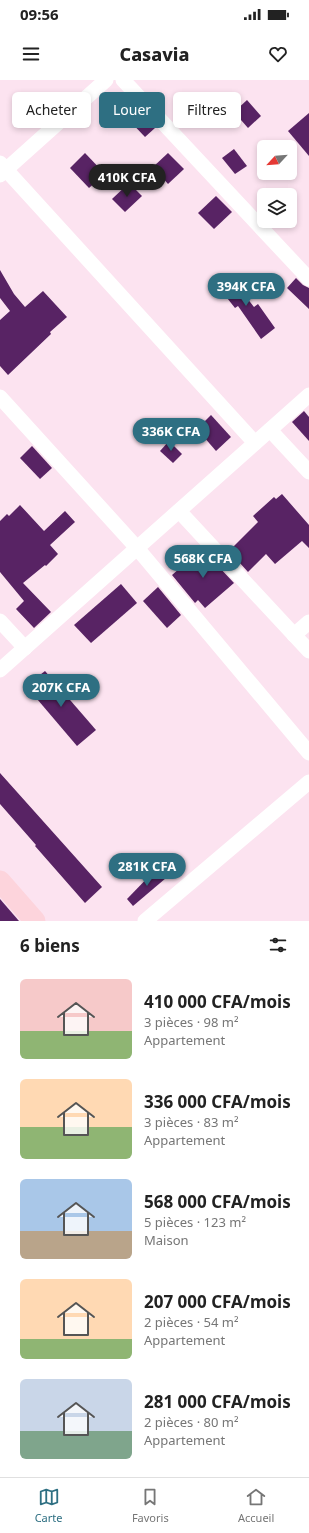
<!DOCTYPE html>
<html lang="fr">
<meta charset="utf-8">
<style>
body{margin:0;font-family:"Noto Sans",sans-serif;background:#f2f2f2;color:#222;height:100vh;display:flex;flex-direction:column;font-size:15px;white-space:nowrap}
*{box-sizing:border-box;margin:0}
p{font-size:13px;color:#767676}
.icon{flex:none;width:22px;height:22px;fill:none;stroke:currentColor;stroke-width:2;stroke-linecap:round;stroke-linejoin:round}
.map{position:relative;height:841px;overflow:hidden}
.details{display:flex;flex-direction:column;background:#fff;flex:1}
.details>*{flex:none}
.hud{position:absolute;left:12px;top:12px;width:285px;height:36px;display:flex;gap:8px}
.needle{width:26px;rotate:244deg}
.fabs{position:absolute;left:257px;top:60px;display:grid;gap:8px}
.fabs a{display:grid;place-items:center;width:40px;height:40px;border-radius:6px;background:#fff;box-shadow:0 2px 6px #0003;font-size:20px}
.price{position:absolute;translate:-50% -34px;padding:0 9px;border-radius:14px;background:#2e6f82;color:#fff;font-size:13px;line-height:26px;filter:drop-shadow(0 1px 2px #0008)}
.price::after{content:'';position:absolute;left:50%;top:24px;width:12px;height:9px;margin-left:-6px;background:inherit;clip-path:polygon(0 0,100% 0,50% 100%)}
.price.active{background:#222;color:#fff}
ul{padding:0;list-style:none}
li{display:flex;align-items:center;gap:12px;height:100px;padding:0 20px}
li span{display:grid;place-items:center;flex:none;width:112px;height:80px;border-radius:6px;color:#555}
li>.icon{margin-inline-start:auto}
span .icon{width:48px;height:48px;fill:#fffc;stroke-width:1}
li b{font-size:17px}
h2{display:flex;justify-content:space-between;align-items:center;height:48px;padding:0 20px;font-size:17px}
.tag{padding:0 14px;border-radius:6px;background:#fff;box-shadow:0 2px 6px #0003;font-size:14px;line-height:36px}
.tag.active{background:#2e6f82;color:#fff}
.status{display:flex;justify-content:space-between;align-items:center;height:28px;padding:0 20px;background:#fff;direction:ltr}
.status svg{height:11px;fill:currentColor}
header{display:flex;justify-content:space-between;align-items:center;height:52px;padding:0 20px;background:#fff;font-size:18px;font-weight:800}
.tab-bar{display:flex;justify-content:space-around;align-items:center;height:56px;border-top:1px solid #e0e0e0;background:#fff;font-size:11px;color:#767676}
.tab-bar a{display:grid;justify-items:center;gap:2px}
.tab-bar .active{color:#2e6f82}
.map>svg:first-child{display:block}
.building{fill:#582364}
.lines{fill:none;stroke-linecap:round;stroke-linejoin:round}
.street{stroke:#fff;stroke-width:15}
.secondary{stroke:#fdd4dc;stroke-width:21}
</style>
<div class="status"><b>09:56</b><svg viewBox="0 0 49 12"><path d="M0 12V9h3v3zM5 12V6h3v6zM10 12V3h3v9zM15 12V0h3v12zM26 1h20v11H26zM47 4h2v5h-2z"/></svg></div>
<header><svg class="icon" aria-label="menu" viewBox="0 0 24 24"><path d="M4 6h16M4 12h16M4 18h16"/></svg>Casavia<svg class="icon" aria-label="heart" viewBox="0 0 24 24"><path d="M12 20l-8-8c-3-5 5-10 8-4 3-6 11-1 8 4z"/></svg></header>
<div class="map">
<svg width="309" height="841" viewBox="0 0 309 841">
<rect width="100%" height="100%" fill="#fce3f0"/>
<!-- building -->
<g class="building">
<polygon points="247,20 261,36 248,48 234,32"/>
<polygon points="136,27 155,48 145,57 126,37"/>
<polygon points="309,33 309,76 288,51"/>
<polygon points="234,69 247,86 235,94 222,78"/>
<polygon points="85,73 105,94 89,108 70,88"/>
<polygon points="168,73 184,89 168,104 153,87"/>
<polygon points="129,103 142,116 125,132 112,119"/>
<polygon points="216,116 232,132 214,149 198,133"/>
<polygon points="0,190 14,214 25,227 43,211 67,237 50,252 51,254 8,295 0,286 0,240 10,231 0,218"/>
<polygon points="228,194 254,227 258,224 275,248 261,259 238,226 235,228 216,204"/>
<polygon points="296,198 303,205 309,208 309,229 287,208"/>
<polygon points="304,331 309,337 309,361 292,342"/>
<polygon points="211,335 231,357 216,371 197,349"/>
<polygon points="169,361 182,374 173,383 160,371"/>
<polygon points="32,366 52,388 40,399 20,378"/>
<polygon points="282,414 309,445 309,468 302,461 275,484 266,474 248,492 229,471 258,442 253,436 274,417 276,419"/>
<polygon points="20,425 44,451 65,431 75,442 50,465 58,474 46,486 45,485 23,503 51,532 34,548 16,529 24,521 0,492 0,441 7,434 9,436"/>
<polygon points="202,469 234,503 205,528 198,520 195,523 172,495"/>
<polygon points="121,504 137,523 91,563 74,545"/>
<polygon points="158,507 181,535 167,548 143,521"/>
<polygon points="45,591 96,650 77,666 26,606"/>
<polygon points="0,693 102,807 85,823 35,766 36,765 0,724"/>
<polygon points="157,788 166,798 133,826 127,819"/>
<polygon points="0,819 19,841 0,841"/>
</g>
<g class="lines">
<!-- street -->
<g class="street">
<polyline points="123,0 309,199"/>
<polyline points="0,83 255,363"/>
<polyline points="0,95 106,0"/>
<polyline points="0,317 137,468 309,673"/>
<polyline points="270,350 309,392"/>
<polyline points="179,431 309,571"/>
<polyline points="0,541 25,568"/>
<polyline points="294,555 309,542"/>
<polyline points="0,590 309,315"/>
<polyline points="145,841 309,702"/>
</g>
<!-- secondary -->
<polyline class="secondary" points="0,801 35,841"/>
</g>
</svg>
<div class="fabs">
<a><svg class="needle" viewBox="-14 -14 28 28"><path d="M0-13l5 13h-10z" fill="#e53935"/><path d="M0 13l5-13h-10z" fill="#767676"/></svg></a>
<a><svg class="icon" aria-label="layers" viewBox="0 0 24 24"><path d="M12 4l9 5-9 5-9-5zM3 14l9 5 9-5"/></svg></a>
</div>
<b class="price active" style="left:127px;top:118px">410K CFA</b>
<b class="price" style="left:246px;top:227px">394K CFA</b>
<b class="price" style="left:171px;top:372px">336K CFA</b>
<b class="price" style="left:203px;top:499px">568K CFA</b>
<b class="price" style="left:61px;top:628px">207K CFA</b>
<b class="price" style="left:147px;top:807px">281K CFA</b>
<div class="hud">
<a class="tag">Acheter</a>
<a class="tag active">Louer</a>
<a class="tag">Filtres</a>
</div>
</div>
<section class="details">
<h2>6 biens<svg class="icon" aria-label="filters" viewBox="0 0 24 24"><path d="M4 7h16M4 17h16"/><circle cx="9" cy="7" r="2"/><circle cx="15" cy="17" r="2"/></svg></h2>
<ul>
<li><span style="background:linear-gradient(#f6c9c9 65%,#8fb573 0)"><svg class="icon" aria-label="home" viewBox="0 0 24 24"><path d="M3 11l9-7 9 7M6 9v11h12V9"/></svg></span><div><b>410 000 CFA/mois</b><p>3 pièces · 98 m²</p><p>Appartement</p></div></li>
<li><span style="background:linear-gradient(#ffd9b3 60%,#8fb573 0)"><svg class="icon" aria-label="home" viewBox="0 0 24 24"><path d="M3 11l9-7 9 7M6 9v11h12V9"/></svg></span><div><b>336 000 CFA/mois</b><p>3 pièces · 83 m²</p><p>Appartement</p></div></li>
<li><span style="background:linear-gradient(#a9c7e8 65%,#b9a48a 0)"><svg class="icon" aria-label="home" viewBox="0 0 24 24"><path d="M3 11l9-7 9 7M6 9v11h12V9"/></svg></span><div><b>568 000 CFA/mois</b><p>5 pièces · 123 m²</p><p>Maison</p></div></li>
<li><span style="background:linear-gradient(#ffd9b3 75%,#8fb573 0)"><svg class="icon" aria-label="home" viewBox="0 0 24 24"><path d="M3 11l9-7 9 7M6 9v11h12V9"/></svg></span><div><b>207 000 CFA/mois</b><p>2 pièces · 54 m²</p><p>Appartement</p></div></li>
<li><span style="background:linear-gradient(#c9d6e8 65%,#7fa58c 0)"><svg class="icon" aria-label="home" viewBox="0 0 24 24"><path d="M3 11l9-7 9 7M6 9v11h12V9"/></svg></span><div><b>281 000 CFA/mois</b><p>2 pièces · 80 m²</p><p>Appartement</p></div></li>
</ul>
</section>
<nav class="tab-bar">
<a class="active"><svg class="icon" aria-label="map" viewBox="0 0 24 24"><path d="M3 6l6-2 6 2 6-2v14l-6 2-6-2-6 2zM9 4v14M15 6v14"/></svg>Carte</a>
<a><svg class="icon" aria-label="saved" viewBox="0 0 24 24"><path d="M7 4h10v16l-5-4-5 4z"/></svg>Favoris</a>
<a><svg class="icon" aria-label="home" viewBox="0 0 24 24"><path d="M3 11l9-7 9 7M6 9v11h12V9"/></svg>Accueil</a>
</nav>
